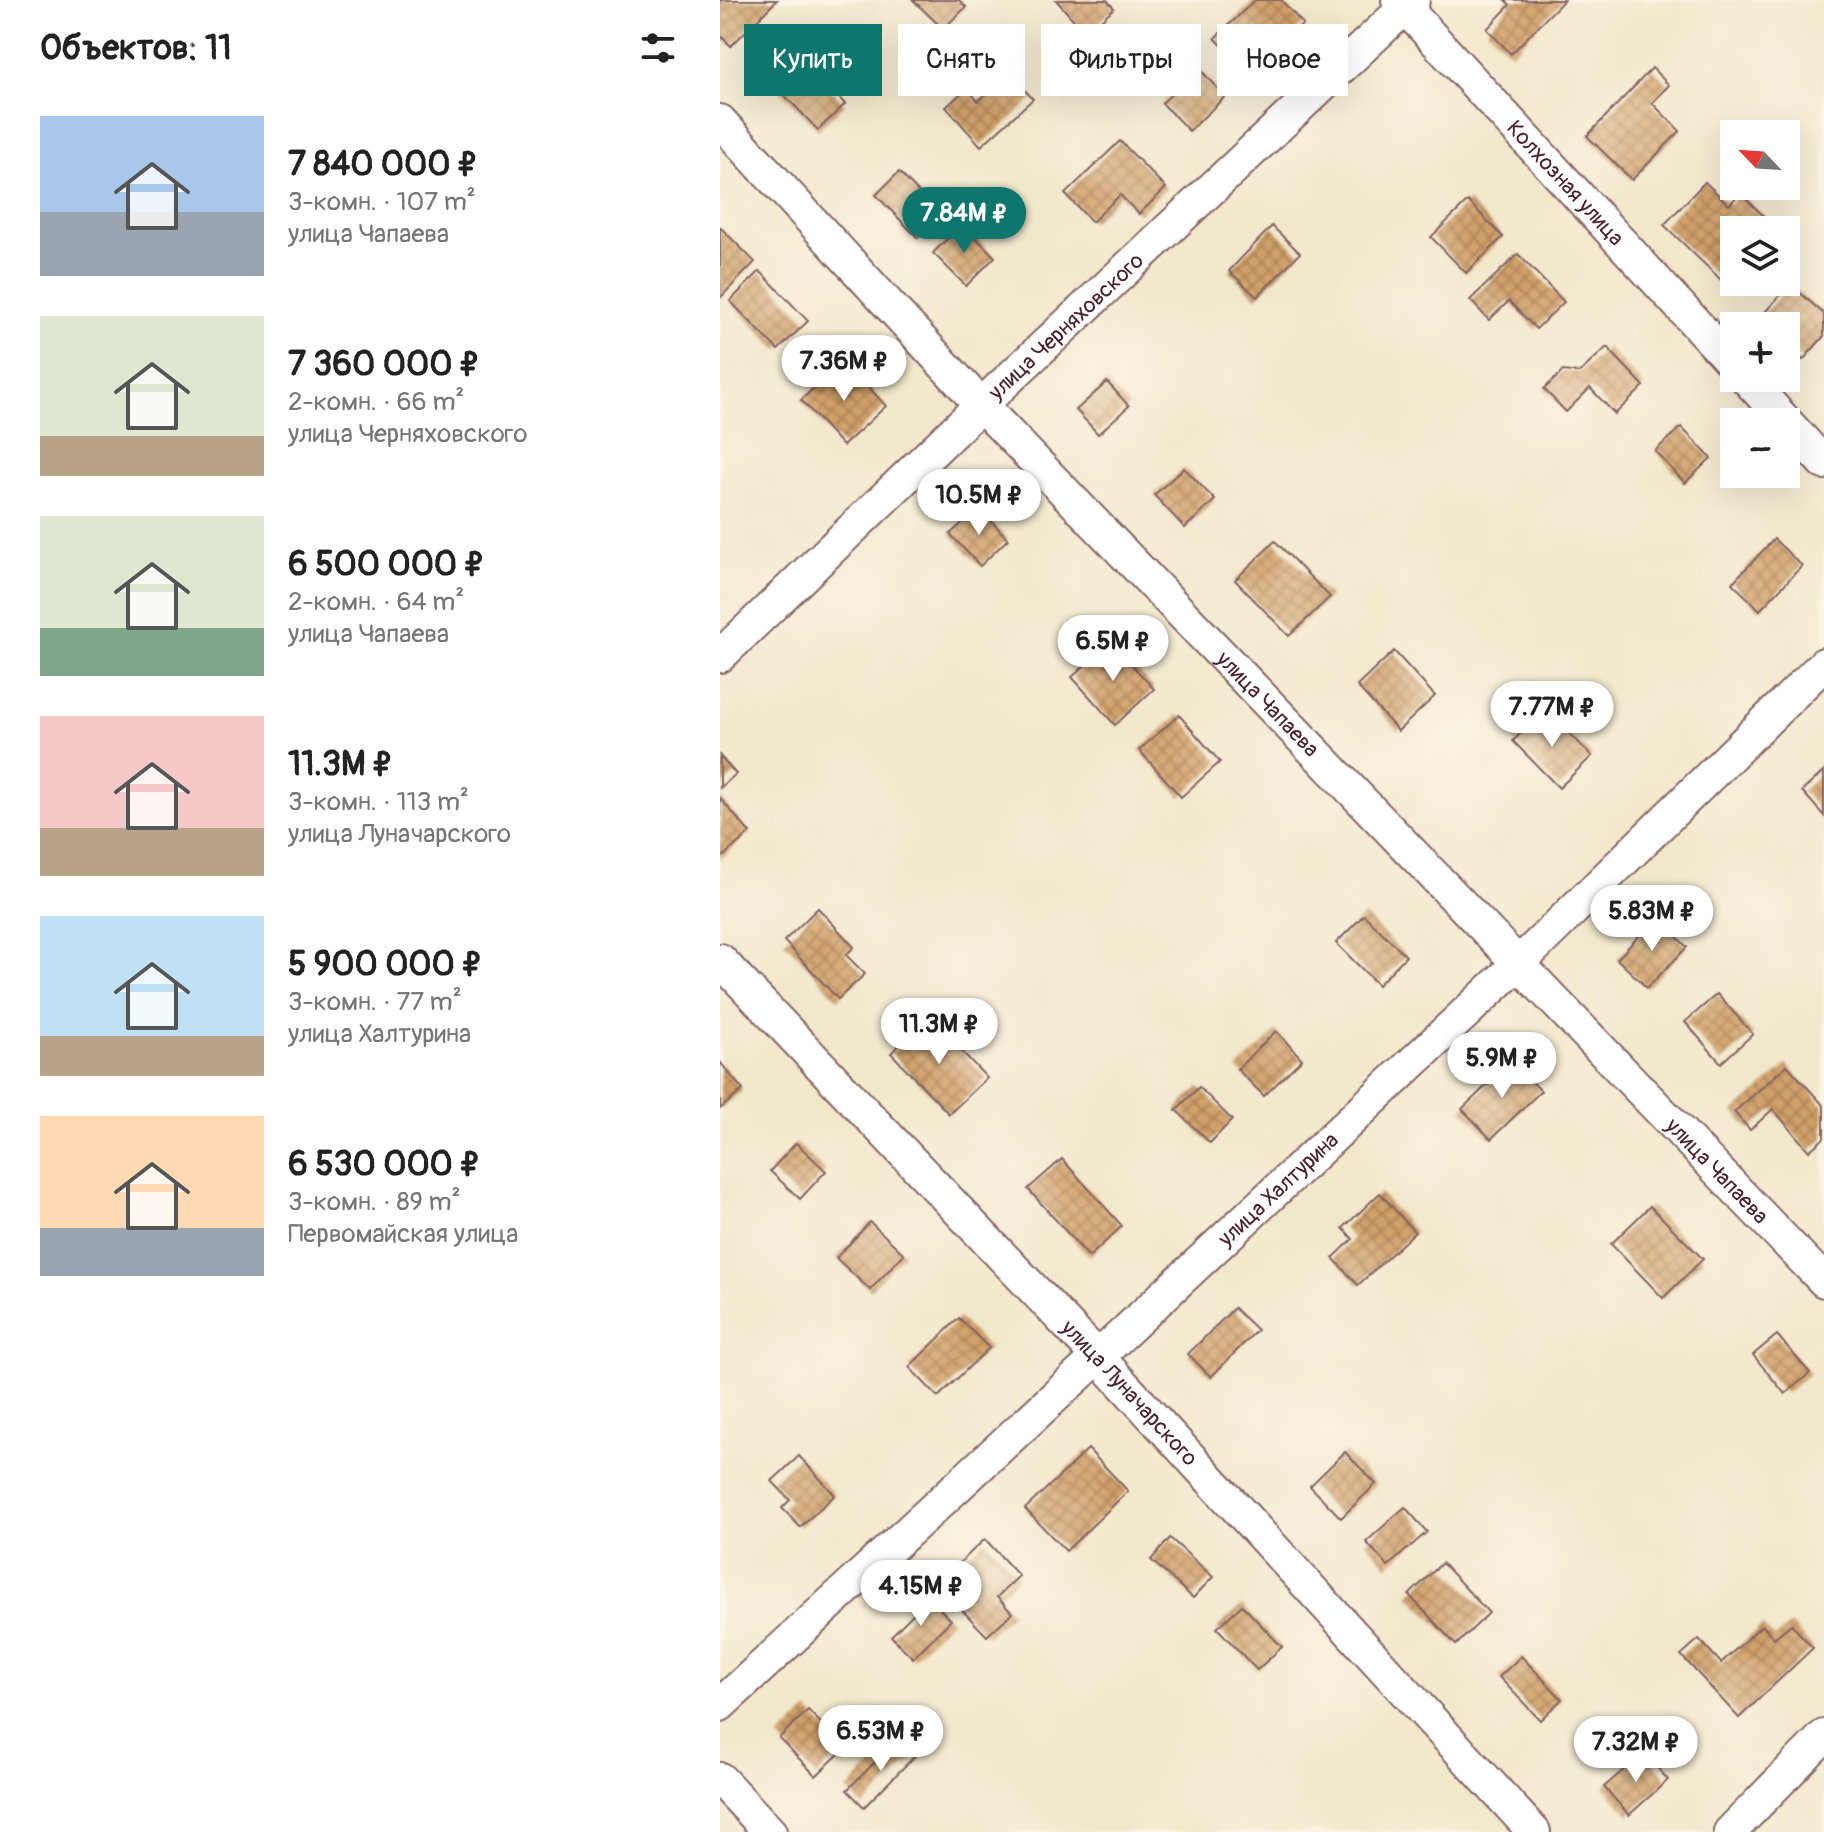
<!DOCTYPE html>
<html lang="ru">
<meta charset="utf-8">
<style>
body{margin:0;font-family:Pangolin,sans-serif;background:#f6f6f6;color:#222;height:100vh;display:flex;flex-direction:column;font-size:30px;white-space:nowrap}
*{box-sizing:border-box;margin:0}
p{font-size:26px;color:#767676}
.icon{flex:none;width:44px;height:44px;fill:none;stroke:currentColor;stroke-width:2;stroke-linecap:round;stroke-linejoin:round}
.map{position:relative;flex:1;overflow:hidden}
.sheet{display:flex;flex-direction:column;background:#fff;width:720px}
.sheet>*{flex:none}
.top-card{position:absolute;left:24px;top:24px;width:760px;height:72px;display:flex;gap:16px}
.needle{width:52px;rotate:295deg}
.tools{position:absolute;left:1000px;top:120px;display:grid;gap:16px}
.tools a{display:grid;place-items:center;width:80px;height:80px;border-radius:0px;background:#fff;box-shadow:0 8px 32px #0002;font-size:40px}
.price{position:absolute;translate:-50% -68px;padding:0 18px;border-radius:28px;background:#fff;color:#222;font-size:26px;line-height:52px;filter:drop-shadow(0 2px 4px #0008)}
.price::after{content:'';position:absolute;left:50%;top:48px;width:24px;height:18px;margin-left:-12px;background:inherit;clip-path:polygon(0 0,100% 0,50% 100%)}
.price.active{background:#0f766e;color:#fff}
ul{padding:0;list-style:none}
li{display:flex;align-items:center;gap:24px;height:200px;padding:0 40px}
li span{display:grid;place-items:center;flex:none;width:224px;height:160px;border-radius:0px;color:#555}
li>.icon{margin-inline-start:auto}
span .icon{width:96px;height:96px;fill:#fffc;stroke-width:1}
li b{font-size:34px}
h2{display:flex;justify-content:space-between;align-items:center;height:96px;padding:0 40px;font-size:34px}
.chip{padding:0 28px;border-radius:0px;background:#fff;box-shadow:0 8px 32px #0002;font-size:28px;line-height:72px}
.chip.active{background:#0f766e;color:#fff}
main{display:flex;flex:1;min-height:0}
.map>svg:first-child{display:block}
.building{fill:url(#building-cross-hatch)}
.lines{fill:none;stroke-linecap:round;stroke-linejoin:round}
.minor-casing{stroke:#856563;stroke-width:36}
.minor{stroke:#fff;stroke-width:32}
.labels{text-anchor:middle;stroke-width:7;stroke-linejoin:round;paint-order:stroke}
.street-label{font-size:22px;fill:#4a1f2b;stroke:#fcf5e5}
</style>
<main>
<section class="sheet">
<h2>Объектов: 11<svg class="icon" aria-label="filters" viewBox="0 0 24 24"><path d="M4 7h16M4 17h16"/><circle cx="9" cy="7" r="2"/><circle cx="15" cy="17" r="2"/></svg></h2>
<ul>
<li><span style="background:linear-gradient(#a9c7e8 60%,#9aa5b1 0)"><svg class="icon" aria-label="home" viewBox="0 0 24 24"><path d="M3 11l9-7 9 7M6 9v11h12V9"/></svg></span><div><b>7 840 000 ₽</b><p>3-комн. · 107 m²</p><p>улица Чапаева</p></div></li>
<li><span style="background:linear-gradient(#dfe7d0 75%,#b9a48a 0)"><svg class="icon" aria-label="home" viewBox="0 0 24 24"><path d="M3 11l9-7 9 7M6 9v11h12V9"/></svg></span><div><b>7 360 000 ₽</b><p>2-комн. · 66 m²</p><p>улица Черняховского</p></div></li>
<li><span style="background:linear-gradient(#dfe7d0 70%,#7fa58c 0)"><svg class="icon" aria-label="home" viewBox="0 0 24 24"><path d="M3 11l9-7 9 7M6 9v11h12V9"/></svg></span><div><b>6 500 000 ₽</b><p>2-комн. · 64 m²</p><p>улица Чапаева</p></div></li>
<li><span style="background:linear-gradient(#f6c9c9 70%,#b9a48a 0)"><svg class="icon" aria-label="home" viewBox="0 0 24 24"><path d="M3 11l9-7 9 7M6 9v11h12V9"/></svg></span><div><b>11.3M ₽</b><p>3-комн. · 113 m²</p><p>улица Луначарского</p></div></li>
<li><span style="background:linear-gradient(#bfe0f5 75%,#b9a48a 0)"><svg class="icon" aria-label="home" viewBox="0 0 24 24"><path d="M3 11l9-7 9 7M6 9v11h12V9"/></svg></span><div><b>5 900 000 ₽</b><p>3-комн. · 77 m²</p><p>улица Халтурина</p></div></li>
<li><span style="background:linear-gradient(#ffd9b3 70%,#9aa5b1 0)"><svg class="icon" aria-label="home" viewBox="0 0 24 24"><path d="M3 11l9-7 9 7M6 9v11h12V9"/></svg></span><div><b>6 530 000 ₽</b><p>3-комн. · 89 m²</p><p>Первомайская улица</p></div></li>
</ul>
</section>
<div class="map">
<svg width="1104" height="1832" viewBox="0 0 1104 1832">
<defs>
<pattern id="building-cross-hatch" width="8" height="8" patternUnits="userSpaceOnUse" patternTransform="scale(2)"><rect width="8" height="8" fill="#d2a16a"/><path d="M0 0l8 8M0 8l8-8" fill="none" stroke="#ac8357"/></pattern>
</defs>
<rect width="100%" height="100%" fill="#fcf5e5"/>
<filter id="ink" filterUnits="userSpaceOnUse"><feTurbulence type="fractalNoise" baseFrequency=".0125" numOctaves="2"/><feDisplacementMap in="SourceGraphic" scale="16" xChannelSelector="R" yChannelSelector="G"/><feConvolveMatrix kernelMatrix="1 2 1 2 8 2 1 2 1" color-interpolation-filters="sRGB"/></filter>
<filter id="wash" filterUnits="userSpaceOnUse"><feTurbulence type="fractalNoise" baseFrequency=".006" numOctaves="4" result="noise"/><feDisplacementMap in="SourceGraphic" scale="32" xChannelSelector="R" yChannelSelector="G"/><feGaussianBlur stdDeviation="1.8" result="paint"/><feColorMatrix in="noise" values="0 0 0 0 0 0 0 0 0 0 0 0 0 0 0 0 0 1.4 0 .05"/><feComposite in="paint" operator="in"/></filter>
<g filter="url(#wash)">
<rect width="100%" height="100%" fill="#f2e8cc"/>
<g id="blocks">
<!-- building -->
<g class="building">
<polygon points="0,0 57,0 11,46 0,35"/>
<polygon points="193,0 239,0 246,7 223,29"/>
<polygon points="336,0 387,0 394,8 366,34"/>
<polygon points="535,0 561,0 583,24 529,74 495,38"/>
<polygon points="785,0 844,0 791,54 767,29 790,5"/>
<polygon points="92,35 125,70 108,86 125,104 98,130 48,78"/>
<polygon points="479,68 505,97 469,131 442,103"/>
<polygon points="932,68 949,85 932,103 960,131 912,180 867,136"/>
<polygon points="289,73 313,99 261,146 226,107 247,88 258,101"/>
<polygon points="400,141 446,188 419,214 400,195 372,222 345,194"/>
<polygon points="179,172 221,216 198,238 156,195"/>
<polygon points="985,182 1009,205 1020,193 1054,226 1049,230 1014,230 1014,266 1001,280 944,225"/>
<polygon points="748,201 783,237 746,273 711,237"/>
<polygon points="242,224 275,257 246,286 213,253"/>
<polygon points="552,226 580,253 537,297 509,271"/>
<polygon points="0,227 35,262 0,298"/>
<polygon points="798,254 844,302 816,329 789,301 769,320 750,300"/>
<polygon points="40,271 88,321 58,350 10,301"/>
<polygon points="1070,284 1104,314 1104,336 1083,360 1066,345 1066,326 1045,326 1038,320"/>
<polygon points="887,347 924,386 895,414 870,388 846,412 824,389 843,371 859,373"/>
<polygon points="124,360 166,406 123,446 81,400"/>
<polygon points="387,382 409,406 378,434 356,410"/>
<polygon points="961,427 991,458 965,483 935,451"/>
<polygon points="464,468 495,500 465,528 434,495"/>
<polygon points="259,508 288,539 260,566 230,534"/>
<polygon points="1054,539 1082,566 1040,610 1012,583"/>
<polygon points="555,541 610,597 569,636 515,580"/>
<polygon points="391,642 434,689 395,725 352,677"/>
<polygon points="674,651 715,696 678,731 637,686"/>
<polygon points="825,709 872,756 839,788 793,741"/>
<polygon points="459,715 500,762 461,797 419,750"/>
<polygon points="0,756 16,774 0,788"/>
<polygon points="1104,771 1104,816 1082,791"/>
<polygon points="0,798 30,833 0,859"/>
<polygon points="98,908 134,947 126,955 145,974 118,999 64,941"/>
<polygon points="644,915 686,956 658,985 616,943"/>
<polygon points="937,917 967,947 927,988 897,959"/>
<polygon points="997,994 1033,1034 1001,1063 965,1022"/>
<polygon points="209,1017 267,1078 229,1114 171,1053"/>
<polygon points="556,1031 582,1059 544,1096 517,1069"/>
<polygon points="792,1061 821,1091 771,1139 742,1109"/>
<polygon points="0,1062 23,1090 0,1109"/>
<polygon points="1067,1065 1104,1106 1104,1138 1089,1151 1053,1109 1030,1130 1014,1112"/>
<polygon points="479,1087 512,1120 490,1143 456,1110"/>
<polygon points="76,1143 106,1171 80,1199 50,1171"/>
<polygon points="342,1159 402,1226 369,1257 308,1189"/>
<polygon points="660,1193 695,1232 638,1285 613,1258 633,1239 623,1228"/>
<polygon points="930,1206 983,1259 943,1298 891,1244"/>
<polygon points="150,1222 184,1254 150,1290 116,1258"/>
<polygon points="514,1308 537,1330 491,1377 468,1354"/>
<polygon points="239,1318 269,1348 218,1397 189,1367"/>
<polygon points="1057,1335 1090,1373 1065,1394 1033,1355"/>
<polygon points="368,1449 408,1491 346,1551 305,1509"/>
<polygon points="625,1452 656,1484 621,1518 590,1486"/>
<polygon points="79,1456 115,1495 80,1527 62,1508 70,1500 52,1481"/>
<polygon points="685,1507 707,1532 668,1566 646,1542"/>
<polygon points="450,1538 493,1577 473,1598 431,1560"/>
<polygon points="265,1539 299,1576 277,1597 292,1613 267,1636 217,1584"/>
<polygon points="722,1563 769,1613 736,1645 689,1595"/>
<polygon points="209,1598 231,1620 193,1658 171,1636"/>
<polygon points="522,1605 562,1647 537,1670 497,1628"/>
<polygon points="1071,1624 1093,1648 1019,1718 961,1655 979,1639 1001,1663 1042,1625 1054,1638"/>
<polygon points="801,1656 842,1699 820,1720 779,1677"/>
<polygon points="88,1710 125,1748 96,1776 59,1738"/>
<polygon points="178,1739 195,1756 144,1807 127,1790"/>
<polygon points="924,1752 948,1780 909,1815 884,1787"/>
</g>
</g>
</g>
<g filter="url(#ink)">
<use href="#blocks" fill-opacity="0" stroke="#856563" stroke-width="2"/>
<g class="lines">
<!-- minor casing -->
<g class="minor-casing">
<g id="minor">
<path id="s1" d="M678 0 1014 365"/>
<path id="s2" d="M0 121 261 405 1104 1281"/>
<polyline points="1026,378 1104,463"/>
<path id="s3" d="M0 656 261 405 693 0"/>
<path id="s4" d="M0 960 378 1357 814 1832"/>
<path id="s5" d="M0 1705 378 1357 799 963 1104 664"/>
<polyline points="0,1779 50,1832"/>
<polyline points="1010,1832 1104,1736"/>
</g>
</g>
<!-- minor -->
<use href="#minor" class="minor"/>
</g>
</g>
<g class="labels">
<!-- street labels -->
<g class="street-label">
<text dy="8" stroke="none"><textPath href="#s1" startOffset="248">Колхозная улица</textPath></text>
<text dy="8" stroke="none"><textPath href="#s3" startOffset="478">улица Черняховского</textPath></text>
<text dy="8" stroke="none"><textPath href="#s2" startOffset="800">улица Чапаева</textPath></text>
<text dy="8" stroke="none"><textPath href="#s2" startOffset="1448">улица Чапаева</textPath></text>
<text dy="8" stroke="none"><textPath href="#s5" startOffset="760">улица Халтурина</textPath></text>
<text dy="8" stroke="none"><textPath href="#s4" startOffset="596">улица Луначарского</textPath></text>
</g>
</g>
</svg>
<div class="tools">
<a><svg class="needle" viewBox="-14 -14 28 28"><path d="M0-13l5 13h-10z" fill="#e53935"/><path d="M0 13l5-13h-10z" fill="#767676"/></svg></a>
<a><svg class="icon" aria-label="layers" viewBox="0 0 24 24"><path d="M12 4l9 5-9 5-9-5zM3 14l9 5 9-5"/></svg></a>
<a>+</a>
<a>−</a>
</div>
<b class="price active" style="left:244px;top:255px">7.84M ₽</b>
<b class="price" style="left:124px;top:403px">7.36M ₽</b>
<b class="price" style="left:259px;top:537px">10.5M ₽</b>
<b class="price" style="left:393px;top:683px">6.5M ₽</b>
<b class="price" style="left:832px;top:749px">7.77M ₽</b>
<b class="price" style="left:932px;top:953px">5.83M ₽</b>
<b class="price" style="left:219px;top:1066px">11.3M ₽</b>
<b class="price" style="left:782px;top:1100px">5.9M ₽</b>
<b class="price" style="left:201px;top:1628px">4.15M ₽</b>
<b class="price" style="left:161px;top:1773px">6.53M ₽</b>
<b class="price" style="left:916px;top:1784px">7.32M ₽</b>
<div class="top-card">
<a class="chip active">Купить</a>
<a class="chip">Снять</a>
<a class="chip">Фильтры</a>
<a class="chip">Новое</a>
</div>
</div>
</main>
